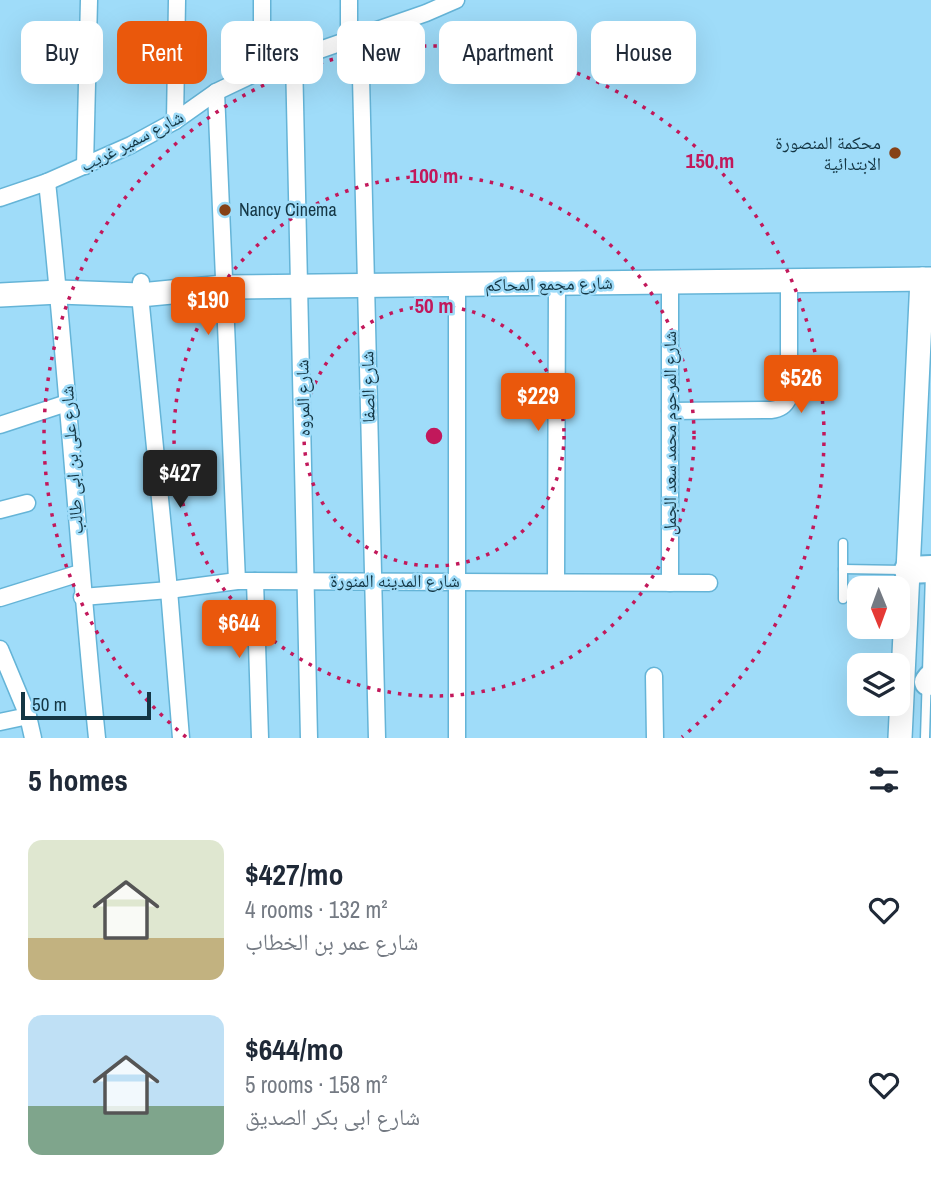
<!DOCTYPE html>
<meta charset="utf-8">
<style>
body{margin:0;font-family:"Archivo Narrow","Noto Naskh Arabic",sans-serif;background:#f2f2f3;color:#1f2937;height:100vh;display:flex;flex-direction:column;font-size:26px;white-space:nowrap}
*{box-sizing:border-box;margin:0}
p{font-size:23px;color:#747a83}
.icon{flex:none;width:38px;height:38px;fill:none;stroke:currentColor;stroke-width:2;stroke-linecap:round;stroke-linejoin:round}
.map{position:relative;height:738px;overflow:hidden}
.sheet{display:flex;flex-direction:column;background:#fff;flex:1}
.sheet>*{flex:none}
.banner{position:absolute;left:21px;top:21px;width:889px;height:63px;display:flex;gap:14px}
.needle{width:46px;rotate:179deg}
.tools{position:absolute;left:847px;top:576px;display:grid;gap:14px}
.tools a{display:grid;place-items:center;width:63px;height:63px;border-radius:14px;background:#fff;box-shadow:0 7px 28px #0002;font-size:35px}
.scale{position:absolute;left:21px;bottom:18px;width:130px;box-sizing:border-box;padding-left:7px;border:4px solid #143644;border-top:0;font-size:19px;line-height:24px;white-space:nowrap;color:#143644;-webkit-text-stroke:5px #9fdcf9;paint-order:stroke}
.price{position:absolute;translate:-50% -60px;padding:0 16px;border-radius:7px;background:#ea580c;color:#fff;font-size:23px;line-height:46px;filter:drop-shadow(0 2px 4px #0008)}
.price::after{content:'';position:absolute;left:50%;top:42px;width:21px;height:16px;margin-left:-10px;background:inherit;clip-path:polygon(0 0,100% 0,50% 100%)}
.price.selected{background:#222;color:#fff}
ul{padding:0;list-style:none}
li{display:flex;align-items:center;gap:21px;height:175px;padding:0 28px}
li span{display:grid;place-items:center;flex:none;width:196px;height:140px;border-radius:14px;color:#555}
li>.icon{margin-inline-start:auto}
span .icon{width:84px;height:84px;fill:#fffc;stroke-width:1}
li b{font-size:30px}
h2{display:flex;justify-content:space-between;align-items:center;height:84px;padding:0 28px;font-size:30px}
.pill{padding:0 24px;border-radius:14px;background:#fff;box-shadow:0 7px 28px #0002;font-size:24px;line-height:63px}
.pill.selected{background:#ea580c;color:#fff}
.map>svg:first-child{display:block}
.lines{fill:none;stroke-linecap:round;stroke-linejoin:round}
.lane-casing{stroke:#65b4d7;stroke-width:11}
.street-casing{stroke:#65b4d7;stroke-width:19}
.secondary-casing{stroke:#65b4d7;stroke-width:26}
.primary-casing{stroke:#65b4d7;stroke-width:30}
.lane{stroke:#fff;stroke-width:8}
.street{stroke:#fff;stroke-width:16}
.secondary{stroke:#fff;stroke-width:23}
.primary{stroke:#fff;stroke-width:26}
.ring{fill:none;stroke:#c2185b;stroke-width:3.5;stroke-dasharray:3.5 7}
.poi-dot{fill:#864117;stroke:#9fdcf9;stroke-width:2.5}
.labels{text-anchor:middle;stroke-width:5;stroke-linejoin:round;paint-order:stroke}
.street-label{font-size:18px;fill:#143644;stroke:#9fdcf9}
.poi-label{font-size:18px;fill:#143644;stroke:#9fdcf9;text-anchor:end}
.centre{fill:#c2185b;stroke:#9fdcf9;stroke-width:3.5}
.ring-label{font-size:21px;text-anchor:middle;font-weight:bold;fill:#c2185b;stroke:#9fdcf9;stroke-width:5;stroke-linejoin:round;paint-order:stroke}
</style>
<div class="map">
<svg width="931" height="738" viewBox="0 0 931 738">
<rect width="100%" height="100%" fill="#9fdcf9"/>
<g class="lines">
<!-- lane casing -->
<g class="lane-casing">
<g id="lane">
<polyline points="843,569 903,570"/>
<polyline points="843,599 843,543"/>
<polyline points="925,738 930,573"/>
</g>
</g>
<!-- street casing -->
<g class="street-casing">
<g id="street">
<polyline points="262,0 262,70"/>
<polyline points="349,0 349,39"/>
<polyline points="360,36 377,738"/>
<polyline points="294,58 309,738"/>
<polyline points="216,92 237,581"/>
<polyline points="175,121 177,0"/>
<polyline points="85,166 89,0"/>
<path d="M47 182C67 367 78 553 97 738"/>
<polyline points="0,198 47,182 131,145 175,121 216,92 262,70 426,13 456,0"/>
<polyline points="141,282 140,295 169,590 181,738"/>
<polyline points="670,283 670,583"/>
<polyline points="457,286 457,738"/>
<path d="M670 411 771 410C780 409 785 406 789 397V281"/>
<polyline points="0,425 67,403"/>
<polyline points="0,510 27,503"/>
<polyline points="255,581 260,738"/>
<polyline points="556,582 557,284"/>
<polyline points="82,597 169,590 237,581 709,583"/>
<polyline points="0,598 80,573"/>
<polyline points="0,649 28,716 33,738"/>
<polyline points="654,676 655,738"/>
<polyline points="0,722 28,716"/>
</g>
</g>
<!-- secondary casing -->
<g class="secondary-casing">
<g id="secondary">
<polyline points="0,295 59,292 140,295 224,287 931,279"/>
<polyline points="900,738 922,279"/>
</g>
</g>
<!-- primary casing -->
<g class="primary-casing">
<g id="primary">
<polyline points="908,570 931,569"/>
<polyline points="928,682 931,678"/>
</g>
</g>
<!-- lane -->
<use href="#lane" class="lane"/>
<!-- street -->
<use href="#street" class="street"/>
<!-- secondary -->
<use href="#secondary" class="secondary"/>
<!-- primary -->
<use href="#primary" class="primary"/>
</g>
<!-- distance rings -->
<g class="ring">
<circle cx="434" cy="436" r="130"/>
<circle cx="434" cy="436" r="260"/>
<path d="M186 737A390 390 0 1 1 682 737"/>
</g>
<!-- markers -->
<g class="poi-dot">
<circle cx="895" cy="153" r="7"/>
<circle cx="225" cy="210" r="7"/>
</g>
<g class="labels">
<!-- street labels -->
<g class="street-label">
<text transform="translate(132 141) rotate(-27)" y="6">شارع سمير غريب</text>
<text transform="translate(549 284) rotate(-1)" y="6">شارع مجمع المحاكم</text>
<text transform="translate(368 387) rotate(-91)" y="6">شارع الصفا</text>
<text transform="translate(303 398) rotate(-91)" y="6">شارع المروه</text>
<text transform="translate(670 433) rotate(-90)" y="6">شارع المرحوم محمد سعد الجمل</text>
<text transform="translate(72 460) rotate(-94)" y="6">شارع على بن ابى طالب</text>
<text x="395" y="587">شارع المدينه المنورة</text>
</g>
<!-- poi labels -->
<g class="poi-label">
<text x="881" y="149">محكمة المنصورة<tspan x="881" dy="21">الابتدائية</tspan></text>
<text x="239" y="216" text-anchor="start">Nancy Cinema</text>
</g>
</g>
<circle cx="434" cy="436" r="10" class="centre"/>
<g class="ring-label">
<text x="710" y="168">150 m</text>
<text x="434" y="183">100 m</text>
<text x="434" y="313">50 m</text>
</g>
</svg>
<div class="tools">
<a><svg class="needle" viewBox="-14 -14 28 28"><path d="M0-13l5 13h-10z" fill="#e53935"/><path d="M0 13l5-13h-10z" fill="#747a83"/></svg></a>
<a><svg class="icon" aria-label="layers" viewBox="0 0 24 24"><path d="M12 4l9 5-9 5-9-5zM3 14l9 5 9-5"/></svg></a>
</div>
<div class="scale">50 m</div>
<b class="price" style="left:208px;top:337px">$190</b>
<b class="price" style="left:801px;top:415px">$526</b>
<b class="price" style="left:538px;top:433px">$229</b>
<b class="price selected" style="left:180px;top:510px">$427</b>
<b class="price" style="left:239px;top:660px">$644</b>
<div class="banner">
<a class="pill">Buy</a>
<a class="pill selected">Rent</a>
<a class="pill">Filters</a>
<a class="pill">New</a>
<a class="pill">Apartment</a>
<a class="pill">House</a>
</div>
</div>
<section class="sheet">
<h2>5 homes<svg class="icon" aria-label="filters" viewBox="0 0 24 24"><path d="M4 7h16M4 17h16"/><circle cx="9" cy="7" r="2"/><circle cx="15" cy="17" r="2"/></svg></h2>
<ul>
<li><span style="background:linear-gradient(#dfe7d0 70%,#c2b280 0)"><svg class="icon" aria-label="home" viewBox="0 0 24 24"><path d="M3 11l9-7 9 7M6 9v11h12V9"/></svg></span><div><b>$427/mo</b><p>4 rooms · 132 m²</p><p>شارع عمر بن الخطاب</p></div><svg class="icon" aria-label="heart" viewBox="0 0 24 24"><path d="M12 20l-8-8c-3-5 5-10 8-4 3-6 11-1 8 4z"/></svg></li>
<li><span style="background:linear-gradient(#bfe0f5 65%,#7fa58c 0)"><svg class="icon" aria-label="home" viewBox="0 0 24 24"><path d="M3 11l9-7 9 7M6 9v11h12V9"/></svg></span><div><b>$644/mo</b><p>5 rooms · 158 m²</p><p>شارع ابى بكر الصديق</p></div><svg class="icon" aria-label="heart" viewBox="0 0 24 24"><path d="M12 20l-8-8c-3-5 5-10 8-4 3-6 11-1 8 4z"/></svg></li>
</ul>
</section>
